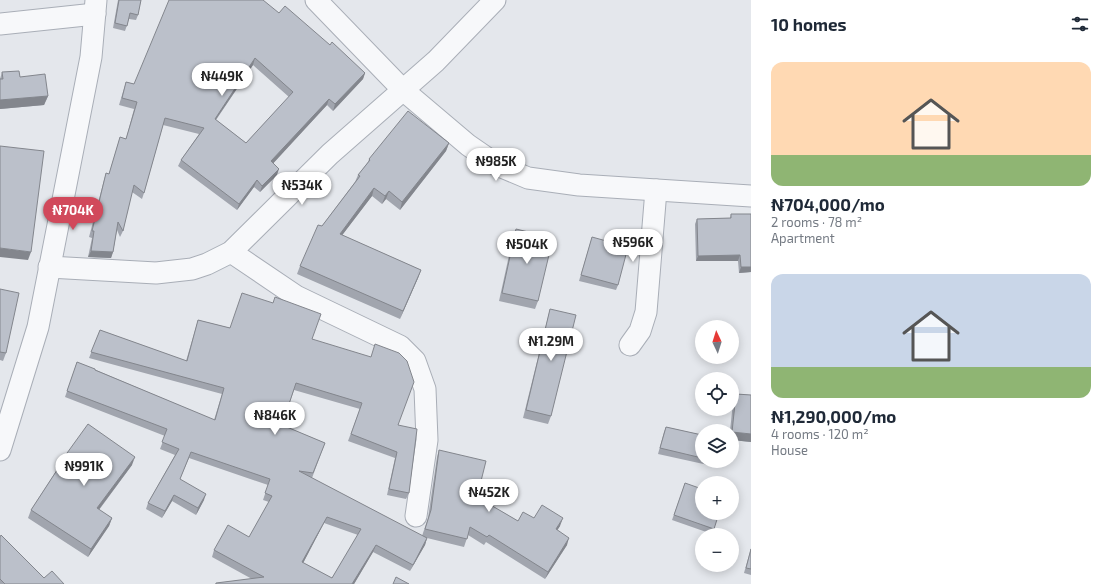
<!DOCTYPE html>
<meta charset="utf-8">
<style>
body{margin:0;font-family:"Exo 2",sans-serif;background:#f6f6f7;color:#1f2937;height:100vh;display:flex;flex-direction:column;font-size:15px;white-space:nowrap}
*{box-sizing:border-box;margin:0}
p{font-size:13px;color:#747a83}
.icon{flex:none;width:22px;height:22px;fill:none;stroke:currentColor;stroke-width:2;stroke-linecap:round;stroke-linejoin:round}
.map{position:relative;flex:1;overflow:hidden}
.panel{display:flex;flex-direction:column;background:#fff;width:360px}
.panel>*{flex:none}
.needle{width:26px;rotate:356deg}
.controls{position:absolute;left:695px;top:320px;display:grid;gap:8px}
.controls a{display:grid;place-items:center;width:44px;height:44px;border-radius:50%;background:#fff;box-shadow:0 2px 10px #0003;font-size:20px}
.price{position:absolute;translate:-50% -34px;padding:0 9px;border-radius:14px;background:#fff;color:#222;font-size:13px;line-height:26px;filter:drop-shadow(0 1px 2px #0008)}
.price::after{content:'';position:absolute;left:50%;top:24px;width:12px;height:9px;margin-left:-6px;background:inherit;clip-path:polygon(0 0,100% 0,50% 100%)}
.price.selected{background:#d1495b;color:#fff}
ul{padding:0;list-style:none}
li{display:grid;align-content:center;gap:8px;height:212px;padding:0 20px}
li span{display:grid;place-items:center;height:124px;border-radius:12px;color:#555}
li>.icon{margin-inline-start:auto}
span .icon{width:72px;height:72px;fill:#fffc;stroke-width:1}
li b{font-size:17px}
h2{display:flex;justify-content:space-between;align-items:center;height:48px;padding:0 20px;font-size:17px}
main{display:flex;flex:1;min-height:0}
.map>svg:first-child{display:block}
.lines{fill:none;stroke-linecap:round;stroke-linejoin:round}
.minor-casing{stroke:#a9aeb7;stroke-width:23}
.minor{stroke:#f7f8fa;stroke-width:21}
.wall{fill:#a1a5ae;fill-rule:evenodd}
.shaded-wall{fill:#83868d}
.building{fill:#bbc0ca;stroke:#83868d;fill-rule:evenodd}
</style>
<main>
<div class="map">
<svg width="751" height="584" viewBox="0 0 751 584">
<rect width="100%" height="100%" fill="#e4e7ec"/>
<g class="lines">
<!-- minor casing -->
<g class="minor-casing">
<g id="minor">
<polyline points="316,0 403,90 468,145 497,165 528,178 579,185 751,196"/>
<polyline points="0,24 95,14"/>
<polyline points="231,252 296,296 400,346 415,361 425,389 427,440 416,516"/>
<polyline points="49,267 156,273 192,269 207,264 231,252 330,154 436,61 495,0"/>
<polyline points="630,345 640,331 646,312 656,190"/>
<polyline points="0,450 38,327 91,57 96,0"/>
</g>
</g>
<!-- minor -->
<use href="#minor" class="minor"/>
</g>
<!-- wall -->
<g class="wall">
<polygon points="118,0 141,0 138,15 136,20 129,19 125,31 113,28"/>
<path d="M279 13 330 45 365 73 363 79 333 111 327 105 273 163 277 175 260 192 254 187 237 210 178 166 181 160 199 134 163 125 144 193 142 199 132 192 123 231 120 237 117 230 113 252 111 258 88 257 92 238 89 237 104 180 106 173 109 174 120 137 126 139 134 109 119 105 126 82 134 84ZM253 65 289 97 246 143 216 120Z"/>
<polygon points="2,72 20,77 48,96 44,105 0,109 0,79"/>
<polygon points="449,143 446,151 400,210 386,199 382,204 372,196 342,235 421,270 418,278 400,319 297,274 300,266 322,226 355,182 358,175 368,162 369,159"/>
<polygon points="731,214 751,214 751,272 739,273 738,261 696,261 695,224 697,219 730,218"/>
<polygon points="516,229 538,301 535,309 499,301 513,237"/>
<polygon points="592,237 618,285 616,290 579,281"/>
<polygon points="0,289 6,353 3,361 0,360"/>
<polygon points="550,309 551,416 548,424 523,418 548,317"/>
<path d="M198 320 230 328 312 339 398 425 409 493 406 499 387 495 395 458 348 441 360 409 294 390 282 425 325 443 312 478 422 536 428 518 437 457 439 450 477 497 518 521 534 518 560 526 557 530 567 545 545 579 486 542 484 545 468 535 464 547 427 538 425 545 410 571 373 552 354 584H215L216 583 252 579 212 557 214 550 249 537 269 502 263 500 268 485 189 458 180 479 204 500 196 515 172 501 162 518 146 509 148 503 175 455 160 449 165 436 65 397 77 362 214 420 222 394 89 358 100 330 186 361ZM324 523 358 535 332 578 303 563Z"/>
<polygon points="736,394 751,395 751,442 732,440 732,431 730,431 733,402"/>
<polygon points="666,427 702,435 702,461 709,461 708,465 658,454 664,432"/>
<polygon points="62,460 132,465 99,510 112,518 109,526 88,557 28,518 31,510 60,465"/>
<polygon points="685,483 719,513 712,534 672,520"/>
<polygon points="0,537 44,578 64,584 0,584"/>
<polygon points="751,548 751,575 744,573"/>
</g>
<!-- shaded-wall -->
<g class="shaded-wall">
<polygon points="255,58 253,65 212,125 215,119"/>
<polygon points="365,73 363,79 333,111 335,104"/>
<polygon points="48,96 44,105 0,109 0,100"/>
<polygon points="329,99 327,105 269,168 271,161"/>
<polygon points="449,143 446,151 400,210 402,202"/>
<polygon points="279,169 277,175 260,192 262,186"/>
<polygon points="257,180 254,187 237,210 239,204"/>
<polygon points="374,188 372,196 337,242 340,234"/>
<polygon points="389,191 386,199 382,204 385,196"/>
<polygon points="0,248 31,252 28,260 0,257"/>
<polygon points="91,251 113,252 111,258 88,257"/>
<polygon points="740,255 738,261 696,261 698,256"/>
<polygon points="741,267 751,267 751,272 739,273"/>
<polygon points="421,270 418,278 400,319 403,311"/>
<polygon points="732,432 751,434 751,442 732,440"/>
<polygon points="135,457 132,465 94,516 97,508"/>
<polygon points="206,494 204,500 196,515 198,508"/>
<polygon points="174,495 172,501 162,518 165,511"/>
<polygon points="327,517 324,523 300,569 302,562"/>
<polygon points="112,518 109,526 88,557 91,549"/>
<polygon points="563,518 560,526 553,537 556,529"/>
<polygon points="427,538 425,545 410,571 413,565"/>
<polygon points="569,538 567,545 545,579 548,572"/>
<polygon points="376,545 373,552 354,584 352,584"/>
</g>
<!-- building -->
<g class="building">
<polygon points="119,0 141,0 138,15 130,13 127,26 115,23"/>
<path d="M169 0H263L279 13 285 6 330 45 332 42 365 73 335 104 329 99 271 161 279 169 262 186 257 180 239 204 181 160 204 128 165 118 144 193 134 185 123 231 118 222 113 252 91 251 94 231H92L106 173 109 174 120 137 126 139 137 102 122 98 126 82 134 84ZM255 58 293 92 246 143 215 119Z"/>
<polygon points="19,71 20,77 45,74 48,96 0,100 0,79 3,79 2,72"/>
<polygon points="408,111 449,143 402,202 389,191 385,196 374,188 340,234 421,270 403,311 300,266 318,225 322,226 360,176 358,175 370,160 369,159"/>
<polygon points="0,146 44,151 31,252 0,248"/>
<polygon points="731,214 751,214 751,267 741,267 740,255 698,256 697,219 731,218"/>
<polygon points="516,229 553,238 538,301 502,293"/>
<polygon points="592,237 628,247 618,285 581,275"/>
<polygon points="0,289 19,293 6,353 0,352"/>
<path d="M242 293 273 303 275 297 321 314 312 339 371 357 375 344 399 353 407 361 414 382 398 425 417 429 409 493 389 489 397 452 351 434 362 403 296 383 282 425 325 443 313 473 299 471 427 538 413 565 376 545 352 584H216V583L264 577 214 550 228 525 249 537 272 496 265 493 270 479 191 452 180 479 206 494 198 508 174 495 165 511 148 503 179 449 162 442 167 429 67 391 77 362 95 369V370L215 420 224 388 91 352 100 330 187 361 198 320 230 328ZM327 517 361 529 332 578 302 562Z"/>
<polygon points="550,309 576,315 551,416 526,410"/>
<polygon points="736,394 751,395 751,434 732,432"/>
<polygon points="88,424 135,457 97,508 112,518 91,549 31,510 63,461 62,460"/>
<polygon points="666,427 702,435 702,458 660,448"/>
<polygon points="439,450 486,461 477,497 518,521 523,512 534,518 542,505 563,518 556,529 569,538 548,572 489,535 487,537 470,527 467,539 425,529 431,510"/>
<polygon points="685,483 702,489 702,513 719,513 714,529 674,515"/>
<polygon points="1,535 44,578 52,571 64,584 5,584 0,579 0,537"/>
<polygon points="751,549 751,569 746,568"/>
<polygon points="396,577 409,584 393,584"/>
</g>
</svg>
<div class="controls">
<a><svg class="needle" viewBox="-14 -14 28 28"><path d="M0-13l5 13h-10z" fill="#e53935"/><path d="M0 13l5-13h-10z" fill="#747a83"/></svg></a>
<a><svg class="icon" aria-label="locate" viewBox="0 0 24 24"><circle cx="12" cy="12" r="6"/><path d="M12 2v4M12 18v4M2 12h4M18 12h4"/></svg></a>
<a><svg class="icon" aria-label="layers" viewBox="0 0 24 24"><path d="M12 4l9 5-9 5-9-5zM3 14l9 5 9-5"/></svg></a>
<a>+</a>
<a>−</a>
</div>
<b class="price" style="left:222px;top:97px">₦449K</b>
<b class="price" style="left:496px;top:182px">₦985K</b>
<b class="price" style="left:302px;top:206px">₦534K</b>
<b class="price selected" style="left:73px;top:231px">₦704K</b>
<b class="price" style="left:633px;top:263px">₦596K</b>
<b class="price" style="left:527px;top:265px">₦504K</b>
<b class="price" style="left:551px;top:362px">₦1.29M</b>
<b class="price" style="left:275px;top:436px">₦846K</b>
<b class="price" style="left:84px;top:487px">₦991K</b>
<b class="price" style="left:489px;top:513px">₦452K</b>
</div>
<section class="panel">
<h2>10 homes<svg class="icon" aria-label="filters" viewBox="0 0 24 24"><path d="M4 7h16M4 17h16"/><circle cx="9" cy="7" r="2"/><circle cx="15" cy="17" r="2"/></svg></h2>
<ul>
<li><span style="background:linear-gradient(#ffd9b3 75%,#8fb573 0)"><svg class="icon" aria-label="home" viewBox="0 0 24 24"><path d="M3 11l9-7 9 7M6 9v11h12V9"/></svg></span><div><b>₦704,000/mo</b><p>2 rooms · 78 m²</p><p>Apartment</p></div></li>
<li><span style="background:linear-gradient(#c9d6e8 75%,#8fb573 0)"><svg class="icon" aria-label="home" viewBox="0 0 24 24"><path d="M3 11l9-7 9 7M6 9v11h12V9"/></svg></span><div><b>₦1,290,000/mo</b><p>4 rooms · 120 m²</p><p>House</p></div></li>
</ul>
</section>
</main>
